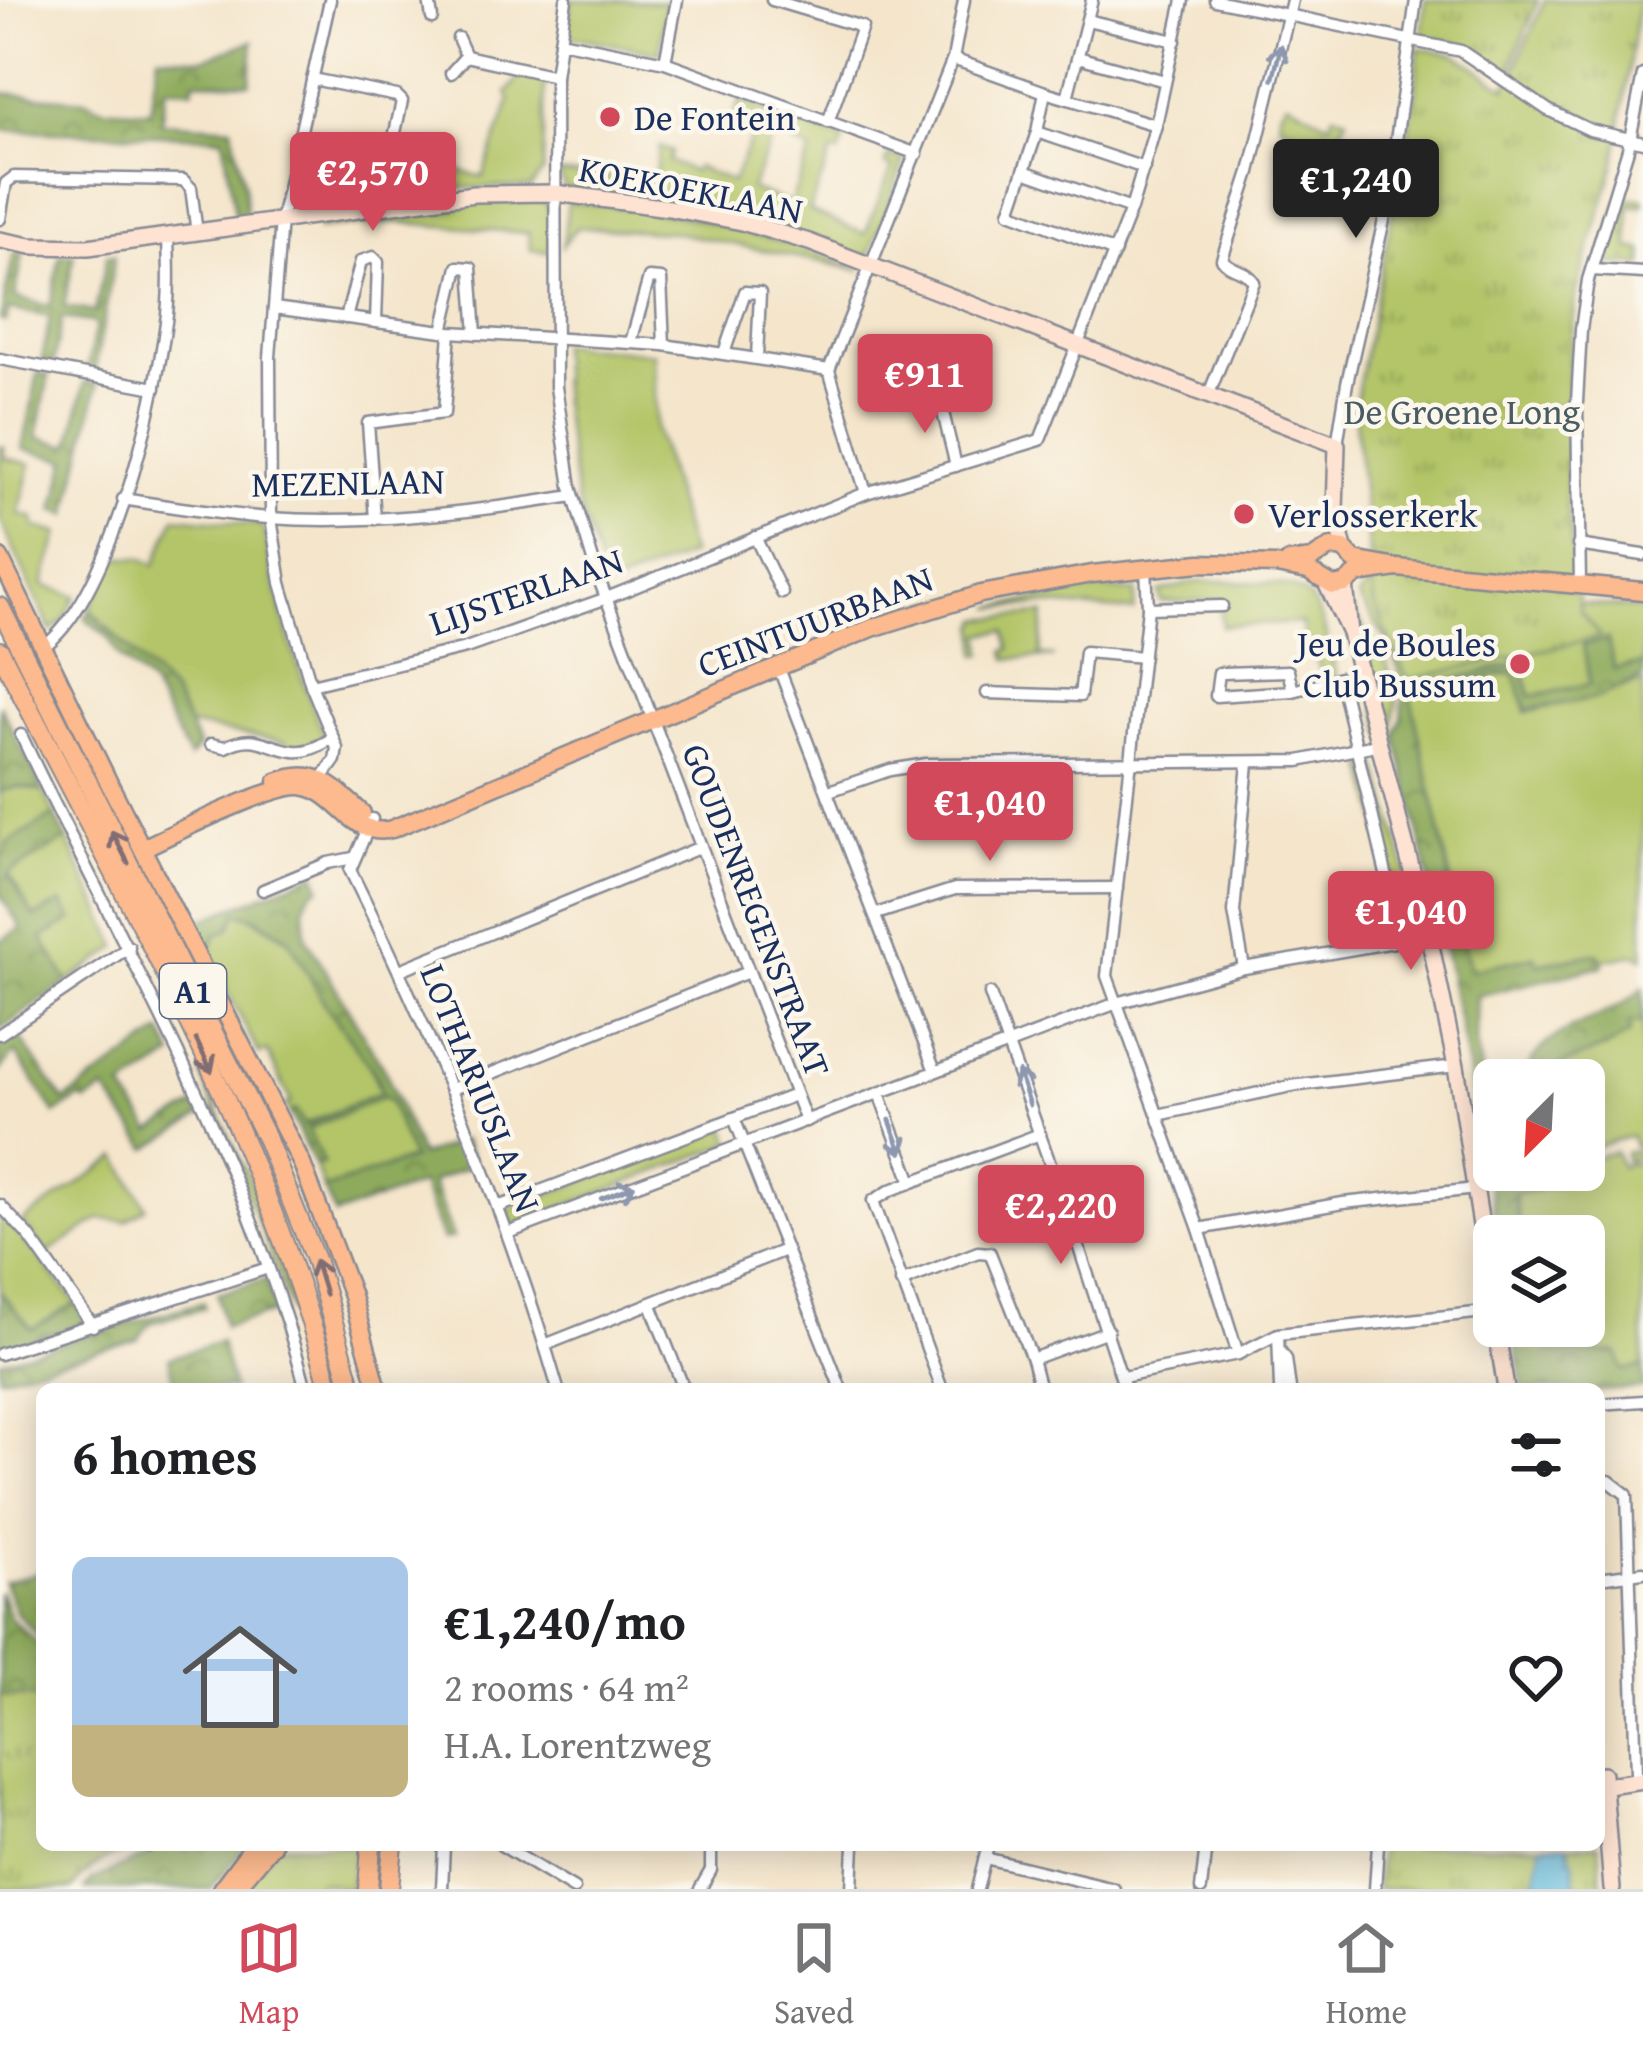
<!DOCTYPE html>
<meta charset="utf-8">
<style>
body{margin:0;font-family:"Gentium Book Plus",serif;background:#f2f2f2;color:#202124;height:100vh;display:flex;flex-direction:column;font-size:45px;white-space:nowrap}
*{box-sizing:border-box;margin:0}
p{font-size:39px;color:#757577}
.icon{flex:none;width:66px;height:66px;fill:none;stroke:currentColor;stroke-width:2;stroke-linecap:round;stroke-linejoin:round}
.map{position:relative;flex:1;overflow:hidden}
.details{position:absolute;left:36px;top:1383px;width:1569px;height:468px;display:flex;flex-direction:column;background:#fff;border-radius:18px;box-shadow:0 6px 30px #0003}
.details>*{flex:none}
.needle{width:78px;rotate:204deg}
.buttons{position:absolute;left:1473px;top:1059px;display:grid;gap:24px}
.buttons a{display:grid;place-items:center;width:132px;height:132px;border-radius:18px;background:#fff;box-shadow:0 6px 30px #0003;font-size:60px}
.price{position:absolute;translate:-50% -102px;padding:0 27px;border-radius:12px;background:#d1495b;color:#fff;font-size:39px;line-height:78px;filter:drop-shadow(0 3px 6px #0008)}
.price::after{content:'';position:absolute;left:50%;top:72px;width:36px;height:27px;margin-left:-18px;background:inherit;clip-path:polygon(0 0,100% 0,50% 100%)}
.price.selected{background:#222;color:#fff}
ul{padding:0;list-style:none}
li{display:flex;align-items:center;gap:36px;height:300px;padding:0 36px}
li+li{border-top:3px solid #e0e0e0}
li span{display:grid;place-items:center;flex:none;width:336px;height:240px;border-radius:18px;color:#555}
li>.icon{margin-inline-start:auto}
span .icon{width:144px;height:144px;fill:#fffc;stroke-width:1}
li b{font-size:51px}
h2{display:flex;justify-content:space-between;align-items:center;height:144px;padding:0 36px;font-size:51px}
.menu{display:flex;justify-content:space-around;align-items:center;height:168px;border-top:3px solid #e0e0e0;background:#fff;font-size:33px;color:#757577}
.menu a{display:grid;justify-items:center;gap:6px}
.menu .selected{color:#d1495b}
.map>svg:first-child{display:block}
.grass{fill:#b3c568;stroke:#677a63;stroke-width:3}
.forest{fill:url(#forest-crowns);stroke:#546c5d;stroke-width:3}
.park{fill:url(#park-tufts);stroke:#677a63;stroke-width:3}
.garden{fill:url(#garden-dots);stroke:#677a63;stroke-width:3}
.water{fill:url(#water-ripples);stroke:#3d749e;stroke-width:3}
.lines{fill:none;stroke-linecap:round;stroke-linejoin:round}
.street-casing{stroke:#888a94;stroke-width:15}
.secondary-casing{stroke:#888a94;stroke-width:20}
.primary-casing{stroke:#888a94;stroke-width:21}
.highway-casing{stroke:#888a94;stroke-width:22}
.street{stroke:#fff;stroke-width:10}
.secondary{stroke:#fee3d2;stroke-width:15}
.primary{stroke:#fcba8e;stroke-width:16}
.highway{stroke:#fcba8e;stroke-width:18}
.oneway{stroke:#8d97ae}
.oneway2{stroke:#806e74}
.poi-dot{fill:#d1495b;stroke:#fbf7ec;stroke-width:4.5}
.labels{text-anchor:middle;stroke-width:9;stroke-linejoin:round;paint-order:stroke}
.shield{fill:#fbf7ec;stroke:#5e6b89;stroke-width:3}
.shield-label{font-size:33px;font-weight:bold;fill:#1b2f5e}
.poi-label{font-size:36px;fill:#1b2f5e;stroke:#fbf7ec;text-anchor:start}
.street-label{font-size:36px;fill:#1b2f5e;stroke:#fbf7ec}
.park-label{font-size:36px;fill:#495c61;stroke:#fbf7ec}
</style>
<div class="map">
<svg width="1643" height="1889" viewBox="0 0 1643 1889">
<defs>
<pattern id="forest-crowns" width="20" height="18" patternUnits="userSpaceOnUse" patternTransform="scale(3)"><rect width="20" height="18" fill="#8eaa5c"/><path d="M2 6a3 3 0 1 1 6 0M12 15a3 3 0 1 1 6 0" fill="none" stroke="#738b4f"/></pattern>
<pattern id="park-tufts" width="24" height="20" patternUnits="userSpaceOnUse" patternTransform="scale(3)"><rect width="24" height="20" fill="#b3c568"/><path d="M3 7l-1-3M5 7V3M7 7l1-3M15 17l-1-3M17 17v-4M19 17l1-3" fill="none" stroke="#91a059"/></pattern>
<pattern id="garden-dots" width="8" height="8" patternUnits="userSpaceOnUse" patternTransform="scale(3)"><rect width="8" height="8" fill="#b3c568"/><path d="M2 2h.1M6 6h.1" fill="none" stroke="#91a059" stroke-width="1.8" stroke-linecap="round"/></pattern>
<pattern id="water-ripples" width="26" height="14" patternUnits="userSpaceOnUse" patternTransform="scale(3)"><rect width="26" height="14" fill="#5fb8dd"/><path d="M2 4q2-2 4 0t4 0M15 11q2-2 4 0t4 0" fill="none" stroke="#4e96b6"/></pattern>
</defs>
<rect width="100%" height="100%" fill="#fbf7ec"/>
<filter id="ink" filterUnits="userSpaceOnUse"><feTurbulence type="fractalNoise" baseFrequency=".00833" numOctaves="2"/><feDisplacementMap in="SourceGraphic" scale="24" xChannelSelector="R" yChannelSelector="G"/><feConvolveMatrix kernelMatrix="1 2 1 2 8 2 1 2 1" color-interpolation-filters="sRGB"/></filter>
<filter id="wash" filterUnits="userSpaceOnUse"><feTurbulence type="fractalNoise" baseFrequency=".004" numOctaves="4" result="noise"/><feDisplacementMap in="SourceGraphic" scale="48" xChannelSelector="R" yChannelSelector="G"/><feGaussianBlur stdDeviation="2.7" result="paint"/><feColorMatrix in="noise" values="0 0 0 0 0 0 0 0 0 0 0 0 0 0 0 0 0 1.4 0 .05"/><feComposite in="paint" operator="in"/></filter>
<g filter="url(#wash)">
<rect width="100%" height="100%" fill="#f4e5cb"/>
<!-- grass -->
<g class="grass">
<polygon points="571,0 666,2 660,53 569,36 566,33"/>
<polygon points="521,75 545,81 543,171 531,187 460,188 293,212 300,175 340,184 343,174 390,185 395,168 433,177 436,165 483,177 510,100 507,93"/>
<polygon points="740,100 791,120 784,135 775,132 751,189 790,204 811,151 791,142 798,122 844,139 839,154 832,152 809,211 865,234 892,168 885,164 890,155 904,161 868,258 565,188 559,173 654,180 659,147 672,152 669,161 693,172 696,167 732,182 755,130 732,120"/>
<polygon points="1287,101 1329,123 1334,113 1347,118 1322,168 1320,161 1331,134 1323,131 1320,138 1325,140 1318,154 1311,139 1280,124 1279,113"/>
<polygon points="541,198 550,208 551,252 530,250 529,233 391,222 319,229 322,222 437,203"/>
<path d="M568 202C670 208 766 233 861 270L673 232 577 227 563 245Z"/>
<polygon points="559,344 654,353 656,430 691,554 607,588 577,500 562,407"/>
<polygon points="0,446 4,447 4,458 31,464 19,514 34,518 35,527 59,533 43,585 76,596 63,621 51,631 0,519"/>
<path d="M175 517 261 525 265 532C276 603 297 669 324 736 314 745 302 747 289 746L286 742 188 725 173 694 90 610 112 557 140 558 155 565Z"/>
<path d="M1218 581C1316 584 1314 583 1337 677L1324 681 1311 642H1304L1302 623 1222 626 1220 600 1161 602 1159 592 1195 582Z"/>
<polygon points="1383,587 1643,609 1643,664 1613,669 1607,640 1591,684 1530,696 1521,655 1515,664 1404,689 1392,649 1358,597 1365,588"/>
<polygon points="1098,588 1136,592 1134,611 1047,605 992,608"/>
<polygon points="1350,605 1388,665 1397,704 1391,733 1383,734"/>
<polygon points="1044,614 1040,655 1054,657 1007,659 1005,651 1010,649 1006,631 982,634 984,654 978,655 977,626 981,619"/>
<polygon points="1517,672 1526,713 1643,682 1643,958 1635,954 1604,960 1596,953 1537,964 1534,956 1470,971 1410,693"/>
<polygon points="1375,754 1422,930 1418,935 1403,915 1363,758"/>
<polygon points="18,787 43,791 55,815 7,844 6,852 0,856 0,791"/>
<polygon points="67,839 118,947 68,982 41,937 72,920 62,903 34,918 8,874"/>
<polygon points="243,912 289,940 326,1006 366,1058 381,1092 304,1125 296,1111 290,1113 286,1105 291,1102 267,1051 259,1054 209,955 216,934 229,929 237,913"/>
<polygon points="1629,1023 1643,1023 1643,1144 1634,1146 1631,1136 1584,1150 1584,1080 1554,1080 1556,1067 1611,1045"/>
<polygon points="200,1072 268,1221 321,1389 312,1389 307,1361 281,1282"/>
<polygon points="382,1097 389,1098 412,1159 324,1189 315,1166 323,1163 307,1129"/>
<polygon points="726,1127 732,1143 512,1226 506,1211 510,1208"/>
<polygon points="1643,1149 1643,1156 1629,1159 1631,1164 1643,1161 1643,1366 1621,1371 1617,1353 1548,1352 1536,1326 1584,1326 1584,1236 1521,1236 1515,1194 1587,1179 1584,1159 1615,1152 1621,1167 1626,1165 1625,1153"/>
<polygon points="118,1157 146,1207 126,1221 100,1219 48,1253 22,1222"/>
<polygon points="0,1211 76,1303 32,1330 0,1294"/>
<polygon points="277,1845 355,1845 350,1889 320,1882 316,1889 241,1889"/>
</g>
<!-- forest -->
<g class="forest">
<polygon points="253,41 250,83 194,81 193,89 166,88 161,122 232,127 244,184 247,219 236,221 223,137 0,130 0,93 86,100 103,108 150,111 158,55 203,59"/>
<polygon points="14,253 23,254 15,297 47,306 51,303 60,255 74,255 64,307 95,312 107,255 115,255 94,376 86,374 96,326 93,322 62,318 53,367 41,365 50,317 9,309 6,321 0,320"/>
<polygon points="38,373 49,375 37,437 67,445 71,443 85,382 98,384 68,515 54,510 67,460 23,449"/>
<polygon points="90,610 173,694 199,747 189,758 150,684 120,658 108,637 85,618"/>
<path d="M1608 640 1614 669 1643 664V677L1596 698 1527 710 1513 672 1410 694 1470 970 1535 956 1538 964 1596 953 1604 960 1602 966 1477 996 1476 1044 1485 1090 1494 1096V1170H1554L1539 1190 1514 1194 1521 1236H1498C1470 1067 1436 901 1396 735L1402 719 1404 689 1514 665V656L1521 655 1530 696 1590 684 1583 645Z"/>
<polygon points="0,705 43,791 18,787 0,791"/>
<polygon points="55,815 67,839 8,874 34,917 62,902 72,920 42,938 68,982 0,1030 0,941 21,928 0,894 0,856 6,852 6,844"/>
<polygon points="316,873 320,887 311,892 304,907 306,937 386,1073 420,1156 464,1140 474,1164 432,1182 453,1238 443,1240 421,1184 335,1215 324,1189 412,1159 389,1099 382,1097 308,1129 323,1163 315,1166 290,1113 296,1110 305,1125 381,1092 376,1075 326,1006 289,939 256,918 237,913 229,929 216,934 209,955 194,923"/>
<path d="M1643 988V1023H1629L1630 1033 1611 1045 1556 1067 1554 1080H1525C1536 1023 1606 1026 1643 988Z"/>
<polygon points="16,1032 64,1101 162,1032 174,1056 123,1089 152,1131 196,1105 201,1116 148,1149 105,1090 86,1102 80,1098 55,1114 15,1052 0,1071 0,1043"/>
<polygon points="266,1279 276,1312 224,1327 217,1294"/>
<polygon points="1,1293 32,1329 76,1303 88,1322 0,1350"/>
<polygon points="203,1302 205,1308 150,1323 137,1340 0,1377 0,1361"/>
<polygon points="1513,1326 1536,1326 1549,1352 1618,1353 1622,1370 1643,1366 1643,1388 1599,1391 1523,1389"/>
<polygon points="220,1342 233,1389 176,1389 169,1358"/>
<polygon points="42,1572 42,1640 17,1614 4,1582"/>
<polygon points="0,1591 10,1618 42,1648 42,1740 0,1720"/>
<polygon points="160,1845 246,1845 211,1889 85,1889 92,1880 144,1857"/>
</g>
<!-- park -->
<g class="park">
<polygon points="1425,0 1538,0 1508,73 1462,45 1422,36"/>
<polygon points="1545,0 1639,0 1615,163 1576,294 1569,361 1566,500 1580,611 1600,637 1408,680 1374,605 1354,409 1416,91 1418,48 1457,55 1506,88"/>
<path d="M0 1695 42 1698V1845H140C111 1856 91 1863 72 1889H0Z"/>
<polygon points="1380,1845 1599,1845 1602,1889 1376,1889"/>
</g>
<!-- garden -->
<polygon class="garden" points="1620,199 1643,199 1643,206 1629,206 1629,248 1643,250 1643,265 1610,264 1602,257"/>
<!-- water -->
<polygon class="water" points="1542,1845 1567,1845 1574,1863 1575,1889 1560,1889 1553,1884 1534,1889"/>
</g>
<g filter="url(#ink)">
<g class="lines">
<!-- street casing -->
<g class="street-casing">
<g id="street">
<polyline points="429,0 432,18"/>
<polyline points="566,0 555,76 556,387 571,487 597,574 806,1121"/>
<polyline points="772,0 862,27 828,122"/>
<polyline points="1215,0 1461,51 1548,110 1590,130 1643,142"/>
<polyline points="1087,20 1175,41"/>
<polyline points="560,41 665,62 917,154"/>
<polyline points="466,56 555,76"/>
<polyline points="1078,57 1165,81"/>
<polyline points="953,59 1045,92 1156,125"/>
<polyline points="665,62 677,0"/>
<polyline points="451,73 466,56 458,38"/>
<polyline points="312,79 397,96 402,101 385,178"/>
<polyline points="1045,92 1037,132 1010,212 1115,252"/>
<polyline points="1067,98 1092,0"/>
<polyline points="1037,132 1144,168"/>
<polyline points="1024,171 1131,209"/>
<polyline points="0,219 6,183 14,177 183,180 191,188 197,233"/>
<polyline points="1592,270 1643,273"/>
<polyline points="274,308 450,332 664,345 829,370"/>
<polyline points="346,318 361,261 373,257 378,262 376,322"/>
<polyline points="443,331 458,267 471,268 476,334"/>
<polyline points="631,342 649,278 661,279 664,345"/>
<polyline points="724,353 745,292 760,293 757,358"/>
<polyline points="0,359 155,388"/>
<polyline points="939,396 956,466"/>
<path d="M1208 396 1254 282C1247 269 1230 271 1222 259L1250 172 1292 0"/>
<polyline points="1337,445 1347,383 1386,211 1416,0"/>
<polyline points="866,493 829,370 953,59 964,0"/>
<path d="M123 499C171 507 220 514 269 518 370 525 473 512 573 496"/>
<polyline points="375,519 368,423 444,413 450,332"/>
<polyline points="755,537 782,593"/>
<polyline points="1578,545 1643,555"/>
<polyline points="1146,568 1148,608 1107,976 1199,1229 1238,1354"/>
<polyline points="1580,582 1577,402 1581,330 1588,280 1628,149 1643,75"/>
<polyline points="1148,608 1222,606"/>
<path d="M42 648C111 599 155 405 166 322 170 294 169 266 168 238"/>
<polyline points="778,666 935,1071"/>
<polyline points="311,685 466,648 607,598 866,493 1040,440 1131,209 1156,125 1183,0"/>
<polyline points="1293,691 1288,671 1223,673 1219,673 1216,696 1293,691 1340,678 1395,912"/>
<polyline points="987,693 1080,696 1085,652 1143,657"/>
<path d="M21 735C123 950 246 1156 306 1389"/>
<path d="M211 744 225 747C256 731 266 748 294 751 308 753 322 744 333 738"/>
<polyline points="318,784 335,760 337,748 311,685 281,583 271,518 270,357 281,220 330,0"/>
<polyline points="829,791 890,770 926,764 1299,761 1380,744"/>
<path d="M372 819 350 870C434 1038 505 1209 558 1389"/>
<polyline points="263,890 328,863 353,858"/>
<polyline points="876,914 955,889 1117,888"/>
<polyline points="1244,968 1234,912 1248,763"/>
<polyline points="400,970 701,847"/>
<polyline points="990,994 1070,1220 1125,1389"/>
<polyline points="0,1034 129,947"/>
<polyline points="452,1089 748,972"/>
<polyline points="879,1093 912,1182"/>
<polyline points="1158,1115 1291,1086 1456,1066"/>
<polyline points="734,1118 841,1389"/>
<polyline points="0,1205 29,1236 93,1326"/>
<polyline points="498,1207 795,1095"/>
<polyline points="1199,1229 1343,1203 1476,1189"/>
<polyline points="508,1233 1117,1003 1244,968 1429,936"/>
<polyline points="901,1282 978,1252 990,1253 1032,1359"/>
<polyline points="651,1305 684,1389"/>
<polyline points="1278,1334 1280,1389"/>
<polyline points="545,1345 785,1250"/>
<polyline points="1280,1351 1286,1359 1290,1389"/>
<polyline points="0,1354 268,1268"/>
<polyline points="1123,1377 1238,1354 1278,1334 1494,1311"/>
<polyline points="942,1389 873,1201 891,1190 1040,1134"/>
<polyline points="1040,1389 1032,1359 1108,1331"/>
<polyline points="1599,1404 1643,1401"/>
<polyline points="1599,1482 1609,1481 1627,1495 1636,1773"/>
<polyline points="1599,1578 1643,1572"/>
<polyline points="501,1845 574,1889"/>
<polyline points="149,1846 153,1845"/>
<polyline points="985,1858 1114,1889"/>
<polyline points="442,1889 444,1845"/>
<polyline points="700,1889 711,1870 711,1845"/>
<polyline points="852,1889 854,1845"/>
<polyline points="977,1889 988,1845"/>
<polyline points="1201,1889 1206,1845"/>
<polyline points="1375,1889 1378,1845"/>
</g>
</g>
<!-- secondary casing -->
<g class="secondary-casing">
<g id="secondary">
<polyline points="0,240 31,246 88,247 474,194 555,193 669,208 742,222 809,242 1337,445 1335,511 1344,549"/>
<polyline points="1327,585 1350,633 1345,584"/>
<polyline points="1350,633 1429,936 1456,1066 1494,1308"/>
<polyline points="1496,1326 1506,1389"/>
<polyline points="1603,1774 1612,1889"/>
<polyline points="1599,1786 1643,1780"/>
</g>
</g>
<!-- primary casing -->
<g class="primary-casing">
<g id="primary">
<polyline points="0,558 108,781 302,1164 351,1293 378,1389"/>
<polyline points="1354,560 1397,568 1643,591"/>
<polyline points="1289,562 1312,559 1331,547 1344,549 1354,560"/>
<path d="M277 782C318 766 332 787 362 813"/>
<path d="M143 848C175 833 270 785 301 786 337 789 352 840 392 829L872 628 981 594 1092 574 1200 563 1276 565 1308 571 1333 586 1345 584 1357 574 1397 568"/>
<polyline points="221,1889 254,1845"/>
<polyline points="235,1889 272,1845"/>
</g>
</g>
<!-- highway casing -->
<g class="highway-casing">
<g id="highway">
<polyline points="0,607 267,1140 316,1262 352,1389"/>
<path d="M0 651C120 891 262 1128 330 1389"/>
<polyline points="368,1889 371,1845"/>
<polyline points="389,1889 393,1845"/>
</g>
</g>
<!-- street -->
<use href="#street" class="street"/>
<!-- secondary -->
<use href="#secondary" class="secondary"/>
<!-- primary -->
<use href="#primary" class="primary"/>
<!-- highway -->
<use href="#highway" class="highway"/>
</g>
<!-- one-way arrows -->
<defs><path id="oneway-shaft" d="M-6 0H5M1.5-3L5.5 0L1.5 3" fill="none" stroke-width="1.6" stroke-linecap="round" stroke-linejoin="round" transform="scale(3)"/></defs>
<g class="oneway">
<use href="#oneway-shaft" transform="translate(1277 62) rotate(-76)"/>
<use href="#oneway-shaft" transform="translate(1024 1088) rotate(-109)"/>
<use href="#oneway-shaft" transform="translate(896 1137) rotate(70)"/>
<use href="#oneway-shaft" transform="translate(618 1192) rotate(-21)"/>
</g>
<g class="oneway2">
<use href="#oneway-shaft" transform="translate(120 847) rotate(-117)"/>
<use href="#oneway-shaft" transform="translate(204 1056) rotate(64)"/>
<use href="#oneway-shaft" transform="translate(320 1277) rotate(-107)"/>
</g>
</g>
<!-- markers -->
<g class="poi-dot">
<circle cx="610" cy="117" r="12"/>
<circle cx="1244" cy="514" r="12"/>
<circle cx="1520" cy="664" r="12"/>
</g>
<g class="labels">
<!-- shield labels -->
<rect class="shield" x="160" y="964" width="66" height="54" rx="9"/>
<g class="shield-label">
<text x="193" y="1003">A1</text>
</g>
<!-- poi labels -->
<g class="poi-label">
<text x="634" y="130">De Fontein</text>
<text x="1268" y="527">Verlosserkerk</text>
<text x="1496" y="656" text-anchor="end">Jeu de Boules<tspan x="1496" dy="41">Club Bussum</tspan></text>
</g>
<!-- street labels -->
<g class="street-label">
<text transform="translate(691 189) rotate(11)" y="13">KOEKOEKLAAN</text>
<text transform="translate(348 482) rotate(-1)" y="13">MEZENLAAN</text>
<text transform="translate(526 591) rotate(-19)" y="13">LIJSTERLAAN</text>
<text transform="translate(815 621) rotate(-21)" y="13">CEINTUURBAAN</text>
<text transform="translate(757 910) rotate(69)" y="13">GOUDENREGENSTRAAT</text>
<text transform="translate(481 1088) rotate(68)" y="13">LOTHARIUSLAAN</text>
</g>
<!-- park labels -->
<g class="park-label">
<text x="1462" y="424">De Groene Long</text>
</g>
</g>
</svg>
<div class="buttons">
<a><svg class="needle" viewBox="-14 -14 28 28"><path d="M0-13l5 13h-10z" fill="#e53935"/><path d="M0 13l5-13h-10z" fill="#757577"/></svg></a>
<a><svg class="icon" aria-label="layers" viewBox="0 0 24 24"><path d="M12 4l9 5-9 5-9-5zM3 14l9 5 9-5"/></svg></a>
</div>
<b class="price" style="left:373px;top:234px">€2,570</b>
<b class="price selected" style="left:1356px;top:241px">€1,240</b>
<b class="price" style="left:925px;top:436px">€911</b>
<b class="price" style="left:990px;top:864px">€1,040</b>
<b class="price" style="left:1411px;top:973px">€1,040</b>
<b class="price" style="left:1061px;top:1267px">€2,220</b>
<section class="details">
<h2>6 homes<svg class="icon" aria-label="filters" viewBox="0 0 24 24"><path d="M4 7h16M4 17h16"/><circle cx="9" cy="7" r="2"/><circle cx="15" cy="17" r="2"/></svg></h2>
<ul>
<li><span style="background:linear-gradient(#a9c7e8 70%,#c2b280 0)"><svg class="icon" aria-label="home" viewBox="0 0 24 24"><path d="M3 11l9-7 9 7M6 9v11h12V9"/></svg></span><div><b>€1,240/mo</b><p>2 rooms · 64 m²</p><p>H.A. Lorentzweg</p></div><svg class="icon" aria-label="heart" viewBox="0 0 24 24"><path d="M12 20l-8-8c-3-5 5-10 8-4 3-6 11-1 8 4z"/></svg></li>
</ul>
</section>
</div>
<nav class="menu">
<a class="selected"><svg class="icon" aria-label="map" viewBox="0 0 24 24"><path d="M3 6l6-2 6 2 6-2v14l-6 2-6-2-6 2zM9 4v14M15 6v14"/></svg>Map</a>
<a><svg class="icon" aria-label="saved" viewBox="0 0 24 24"><path d="M7 4h10v16l-5-4-5 4z"/></svg>Saved</a>
<a><svg class="icon" aria-label="home" viewBox="0 0 24 24"><path d="M3 11l9-7 9 7M6 9v11h12V9"/></svg>Home</a>
</nav>
